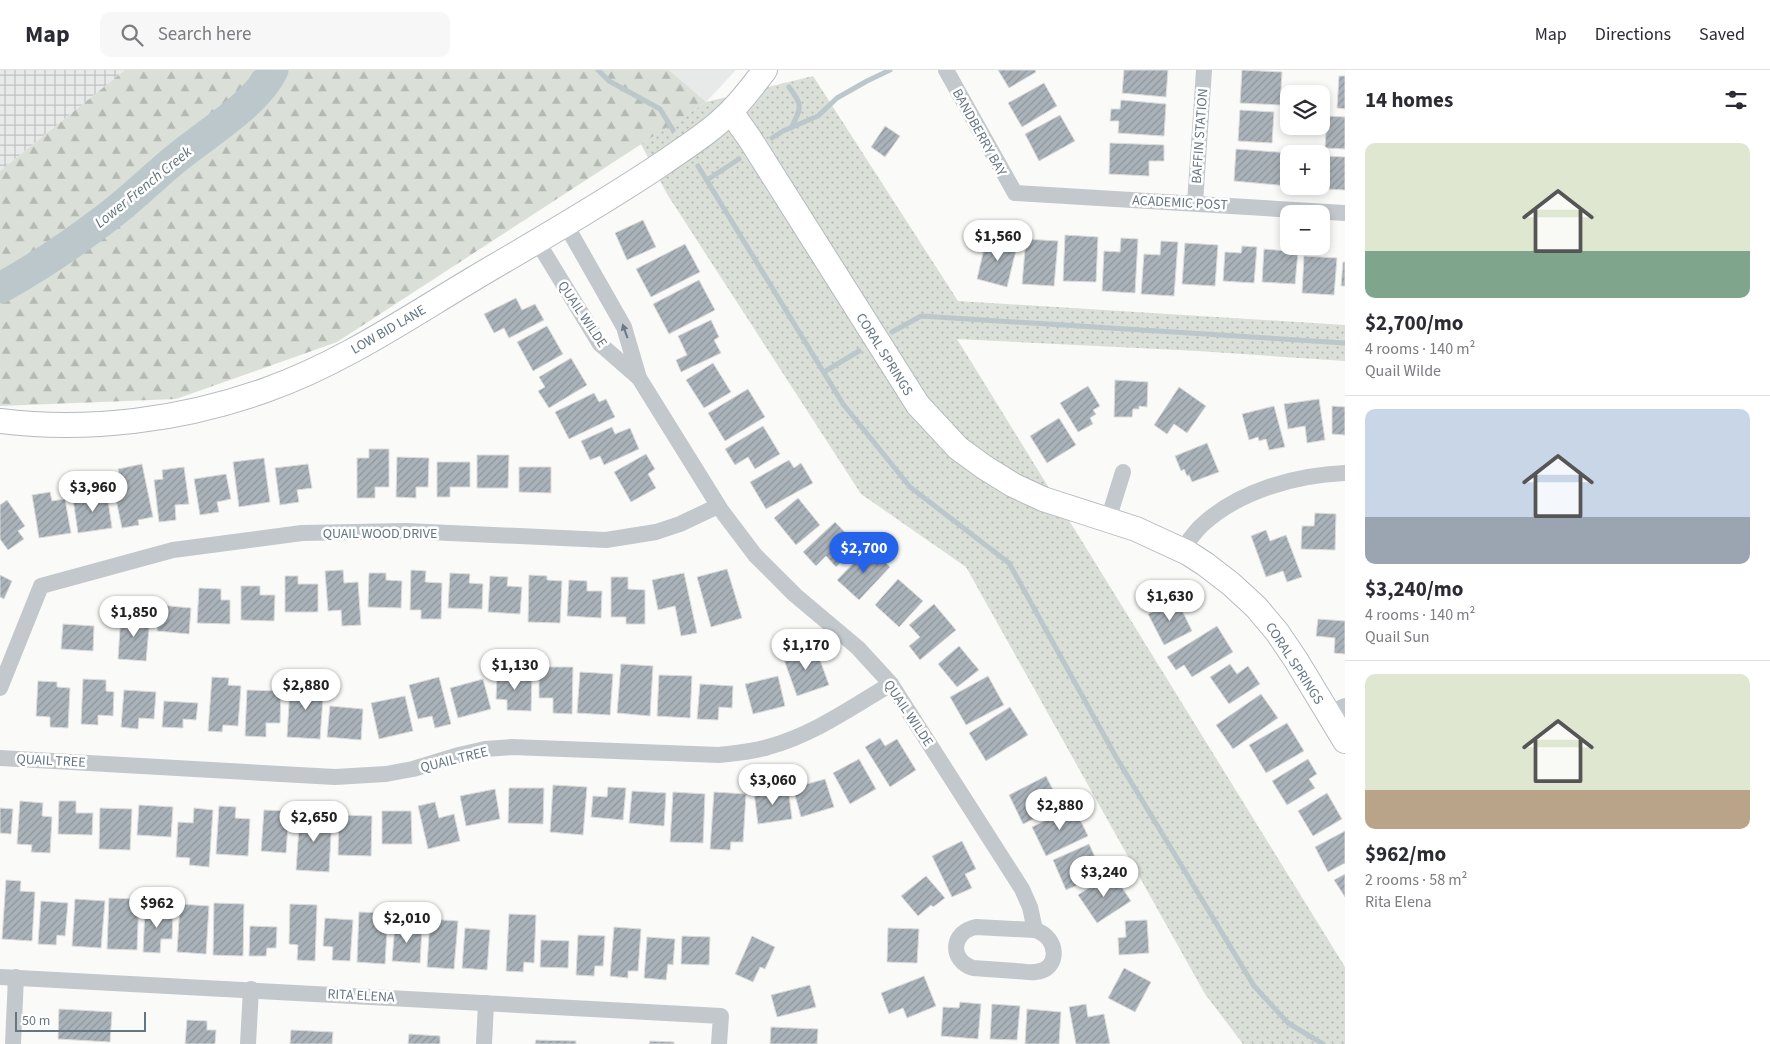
<!DOCTYPE html>
<meta charset="utf-8">
<style>
body{margin:0;font-family:"Source Sans 3",sans-serif;background:#f7f7f7;color:#2b2b33;height:100vh;display:flex;flex-direction:column;font-size:19px;white-space:nowrap}
*{box-sizing:border-box;margin:0}
p{font-size:16px;color:#7c7c81}
.icon{flex:none;width:28px;height:28px;fill:none;stroke:currentColor;stroke-width:2;stroke-linecap:round;stroke-linejoin:round}
.map{position:relative;flex:1;overflow:hidden}
.side{display:flex;flex-direction:column;background:#fff;width:425px}
.side>*{flex:none}
.controls{position:absolute;left:1280px;top:15px;display:grid;gap:10px}
.controls a{display:grid;place-items:center;width:50px;height:50px;border-radius:10px;background:#fff;box-shadow:0 2px 8px #0003;font-size:25px}
.scale{position:absolute;left:15px;bottom:12px;width:131px;box-sizing:border-box;padding-left:5px;border:2px solid #657683;border-top:0;font-size:14px;line-height:18px;white-space:nowrap;color:#657683;-webkit-text-stroke:4px #fff;paint-order:stroke}
.price{position:absolute;translate:-50% -42px;padding:0 11px;border-radius:18px;background:#fff;color:#222;font-size:16px;line-height:32px;filter:drop-shadow(0 1px 2px #0008)}
.price::after{content:'';position:absolute;left:50%;top:30px;width:15px;height:11px;margin-left:-8px;background:inherit;clip-path:polygon(0 0,100% 0,50% 100%)}
.price.current{background:#2563eb;color:#fff}
ul{padding:0;list-style:none}
li{display:grid;align-content:center;gap:10px;height:265px;padding:0 20px}
li+li{border-top:1px solid #e1e1e2}
li span{display:grid;place-items:center;height:155px;border-radius:10px;color:#555}
li>.icon{margin-inline-start:auto}
span .icon{width:90px;height:90px;fill:#fffc;stroke-width:1}
li b{font-size:21px}
h2{display:flex;justify-content:space-between;align-items:center;height:60px;padding:0 20px;font-size:21px}
header{display:flex;align-items:center;gap:30px;box-sizing:border-box;height:70px;padding:0 25px;background:#fff;border-bottom:1px solid #e1e1e2}
header strong{font-size:24px}
nav{display:flex;gap:28px;margin-inline-start:auto;font-size:18px}
.search{width:350px;height:45px;background:#f7f7f7;display:flex;align-items:center;gap:12px;box-sizing:border-box;padding:0 18px;border-radius:10px;color:#7c7c81;font-size:19px}
main{display:flex;flex:1;min-height:0}
.map>svg:first-child{display:block}
.built{fill:#e8e9e9}
.industrial{fill:url(#industrial-grid)}
.grass{fill:url(#grass-dots)}
.forest{fill:url(#forest-firs)}
.lines{fill:none;stroke-linecap:round;stroke-linejoin:round}
.stream{stroke:#bbc7cb;stroke-width:5}
.river{stroke:#bbc7cb;stroke-width:31}
.building{fill:url(#building-hatch);stroke:#dcdcda}
.secondary-casing{stroke:#b3babf;stroke-width:26}
.street{stroke:#c3c8cc;stroke-width:16}
.secondary{stroke:#fff;stroke-width:24}
.oneway{fill:#6a7a87}
.labels{text-anchor:middle;stroke-width:5;stroke-linejoin:round;paint-order:stroke}
.street-label{font-size:14px;fill:#657683;stroke:#fff}
.water-label{font-size:15px;font-style:italic;fill:#60757c;stroke:#fff}
</style>
<header>
<strong>Map</strong>
<div class="search"><svg class="icon" aria-label="search" viewBox="0 0 24 24"><circle cx="10" cy="10" r="6"/><path d="M15 15l6 6"/></svg>Search here</div>
<nav><a>Map</a><a>Directions</a><a>Saved</a></nav>
</header>
<main>
<div class="map">
<svg width="1345" height="974" viewBox="0 0 1345 974">
<defs>
<pattern id="industrial-grid" width="8" height="8" patternUnits="userSpaceOnUse" patternTransform="scale(1.25)"><rect width="8" height="8" fill="#e8e9e9"/><path d="M0 4h8M4 0v8" fill="none" stroke="#c0c1c2"/></pattern>
<pattern id="grass-dots" width="8" height="8" patternUnits="userSpaceOnUse" patternTransform="scale(1.25)"><rect width="8" height="8" fill="#dadfd7"/><path d="M2 2h.1M6 6h.1" fill="none" stroke="#b4b9b4" stroke-width="1.8" stroke-linecap="round"/></pattern>
<pattern id="forest-firs" width="22" height="20" patternUnits="userSpaceOnUse" patternTransform="scale(1.25)"><rect width="22" height="20" fill="#dadfd7"/><path d="M5 1l3.5 6h-7zM16 11l3.5 6h-7z" fill="#b4b9b4"/></pattern>
<pattern id="building-hatch" width="6" height="6" patternUnits="userSpaceOnUse" patternTransform="scale(1.25)"><rect width="6" height="6" fill="#aab3b9"/><path d="M-1 1l2-2M0 6l6-6M5 7l2-2" fill="none" stroke="#8e969c"/></pattern>
</defs>
<rect width="100%" height="100%" fill="#fafaf8"/>
<!-- built -->
<polygon class="built" points="669,0 736,0 706,32"/>
<!-- industrial -->
<polygon class="industrial" points="0,0 125,0 0,101"/>
<!-- grass -->
<polygon class="grass" points="813,6 958,231 1345,255 1345,291 1198,281 957,269 1345,897 1345,974 1243,974 1205,924 966,497 861,424 667,124 641,74 706,32"/>
<!-- forest -->
<polygon class="forest" points="125,0 669,0 706,32 337,272 176,329 0,336 0,101"/>
<g class="lines">
<!-- stream -->
<g class="stream">
<polyline points="598,0 609,11 660,39 673,60"/>
<path d="M789 17C803 36 802 37 791 58"/>
<polyline points="772,68 783,61 818,46 837,28 867,11 890,0"/>
<polyline points="698,96 843,334 910,417 1009,493 1116,687 1254,916 1288,953 1323,974"/>
<polyline points="707,110 739,89"/>
<polyline points="892,262 921,246 1345,273"/>
<polyline points="824,302 859,281"/>
</g>
<!-- river -->
<path class="river" d="M0 218C37 198 72 174 105 149 131 130 153 107 178 87 207 63 257 34 273 0"/>
</g>
<!-- building -->
<g class="building">
<polygon points="998,0 1035,0 1036,2 1009,18"/>
<polygon points="1124,0 1168,0 1166,27 1122,23"/>
<polygon points="1242,0 1282,2 1280,35 1240,33"/>
<polygon points="1339,6 1345,6 1345,39 1337,38"/>
<polygon points="1044,13 1057,36 1022,57 1008,33"/>
<polygon points="1121,30 1166,34 1164,66 1118,63 1119,51 1110,51 1111,39 1120,39"/>
<polygon points="1240,40 1274,42 1272,73 1238,71"/>
<polygon points="1060,45 1075,71 1039,91 1025,64"/>
<polygon points="1327,46 1345,47 1345,79 1325,78"/>
<polygon points="885,56 900,66 885,87 871,77"/>
<polygon points="1110,73 1164,75 1164,91 1149,91 1149,106 1109,104"/>
<polygon points="1236,79 1290,83 1289,84 1288,116 1234,111"/>
<polygon points="1324,86 1345,87 1345,120 1323,119"/>
<polygon points="643,150 656,177 627,190 615,163"/>
<polygon points="1065,165 1098,167 1096,212 1063,211"/>
<polygon points="999,167 1018,172 1007,217 977,209 986,170 998,173"/>
<polygon points="1121,168 1138,169 1135,223 1102,221 1104,181 1120,182"/>
<polygon points="1026,169 1058,171 1054,216 1022,214"/>
<polygon points="1161,171 1178,172 1174,226 1141,224 1144,184 1160,185"/>
<polygon points="1185,173 1218,175 1215,216 1182,214"/>
<polygon points="685,174 700,202 651,227 636,199"/>
<polygon points="1242,176 1257,177 1254,213 1223,211 1225,182 1241,183"/>
<polygon points="1264,179 1298,182 1295,214 1262,212"/>
<polygon points="1304,186 1337,188 1334,225 1302,223"/>
<polygon points="1343,192 1345,192 1345,216 1341,216"/>
<polygon points="699,210 715,240 669,264 653,234"/>
<polygon points="516,228 522,240 535,234 544,250 509,268 504,258 494,263 484,244"/>
<polygon points="711,250 719,267 714,270 721,283 681,302 676,290 687,285 678,266"/>
<polygon points="547,256 563,284 533,301 517,272"/>
<polygon points="571,288 587,315 549,338 538,321 545,317 539,307"/>
<polygon points="713,293 731,322 704,338 686,310"/>
<polygon points="1115,310 1148,312 1147,337 1139,336 1139,339 1133,339 1132,347 1114,347"/>
<polygon points="1088,316 1100,336 1093,340 1096,344 1090,348 1093,354 1078,362 1060,333"/>
<polygon points="1179,317 1206,336 1187,363 1174,354 1167,364 1154,355"/>
<polygon points="748,319 765,347 725,371 708,343"/>
<polygon points="594,323 599,332 606,329 615,347 569,369 555,342"/>
<polygon points="1319,329 1325,370 1307,373 1305,356 1288,359 1284,334"/>
<polygon points="1274,336 1285,377 1269,380 1266,369 1259,371 1258,367 1249,370 1242,344"/>
<polygon points="1332,336 1345,337 1345,365 1332,364"/>
<polygon points="1059,348 1076,375 1047,393 1030,366"/>
<polygon points="763,356 780,384 755,399 748,387 735,395 725,379"/>
<polygon points="612,357 615,364 630,358 639,379 604,395 600,386 590,390 581,371"/>
<polygon points="1207,373 1219,402 1192,412 1189,405 1187,406 1184,399 1181,401 1175,386"/>
<polygon points="369,379 389,379 389,417 375,417 375,428 357,428 357,388 369,388"/>
<polygon points="646,384 655,399 648,404 656,418 631,432 614,402"/>
<polygon points="477,385 509,385 508,418 477,418"/>
<polygon points="397,387 429,388 428,417 416,417 416,428 396,427"/>
<polygon points="264,388 270,432 239,437 233,392"/>
<polygon points="789,390 794,398 801,393 813,413 766,439 750,412"/>
<polygon points="437,392 470,392 470,417 450,417 450,427 437,427"/>
<polygon points="142,394 153,447 138,450 139,455 122,458 112,411 120,410 118,399"/>
<polygon points="308,394 312,418 297,420 299,432 280,435 275,398"/>
<polygon points="184,397 189,434 175,435 176,450 159,452 154,410 163,409 162,400"/>
<polygon points="519,397 551,397 551,423 519,422"/>
<polygon points="226,404 231,429 217,432 219,442 200,445 194,409"/>
<polygon points="50,422 52,431 65,429 71,463 39,468 32,425"/>
<polygon points="107,424 112,458 78,463 73,429"/>
<polygon points="798,428 820,455 796,475 774,448"/>
<polygon points="7,430 25,456 18,461 24,469 8,480 0,469 0,435"/>
<polygon points="1315,443 1336,444 1335,480 1301,479 1302,456 1314,456"/>
<polygon points="835,452 858,476 836,497 826,486 816,496 803,482"/>
<polygon points="1266,460 1270,471 1286,465 1302,507 1287,512 1283,501 1266,507 1251,466"/>
<polygon points="869,477 890,497 859,530 837,510"/>
<polygon points="727,499 742,548 711,557 697,507"/>
<polygon points="343,500 344,513 358,512 361,555 342,556 341,540 328,541 325,501"/>
<polygon points="411,500 426,501 425,512 442,513 441,549 421,549 421,540 410,540"/>
<polygon points="369,503 386,503 386,510 402,511 401,538 368,537"/>
<polygon points="450,503 470,504 469,513 483,514 482,539 448,538"/>
<polygon points="684,503 697,563 681,566 675,536 658,540 652,510"/>
<polygon points="0,505 12,511 4,529 0,527"/>
<polygon points="529,505 547,506 547,510 562,511 560,553 528,552"/>
<polygon points="285,506 298,506 298,514 318,514 318,542 285,542"/>
<polygon points="490,506 508,507 507,516 522,517 520,544 488,542"/>
<polygon points="611,507 628,507 628,519 645,520 645,554 626,554 626,547 611,547"/>
<polygon points="898,509 923,531 899,557 875,535"/>
<polygon points="569,510 587,511 587,521 602,521 601,548 567,546"/>
<polygon points="241,516 260,516 260,525 275,525 274,551 241,550"/>
<polygon points="199,518 221,519 221,530 230,530 230,554 197,553"/>
<polygon points="1177,530 1192,561 1164,575 1148,544"/>
<polygon points="934,534 956,560 920,590 909,576 920,567 909,555"/>
<polygon points="159,535 191,538 189,564 157,561"/>
<polygon points="121,544 150,547 146,591 118,589"/>
<polygon points="1318,549 1345,551 1345,584 1334,583 1335,568 1316,566"/>
<polygon points="63,554 94,556 93,581 61,579"/>
<polygon points="1217,556 1233,582 1192,607 1184,595 1176,600 1167,587"/>
<polygon points="815,576 829,615 797,626 783,587"/>
<polygon points="959,576 979,600 957,617 938,594"/>
<polygon points="621,594 653,596 650,646 617,643"/>
<polygon points="1230,594 1237,604 1248,596 1260,614 1229,634 1210,607"/>
<polygon points="539,597 573,597 572,644 553,643 553,628 539,628"/>
<polygon points="580,602 613,604 610,645 577,643"/>
<polygon points="497,604 532,605 531,641 507,640 507,630 496,629"/>
<polygon points="659,605 692,606 690,648 657,646"/>
<polygon points="778,606 785,636 753,644 745,614"/>
<polygon points="988,606 1004,635 966,655 950,627"/>
<polygon points="212,607 229,608 228,615 241,616 238,656 223,655 222,662 208,661"/>
<polygon points="439,607 451,654 435,658 432,646 418,649 409,615"/>
<polygon points="83,609 106,610 106,621 114,622 113,646 98,645 98,655 81,654"/>
<polygon points="483,609 491,639 458,648 450,618"/>
<polygon points="38,611 57,612 57,617 70,618 68,658 50,657 50,647 36,646"/>
<polygon points="301,612 324,613 320,669 287,667 290,617 301,617"/>
<polygon points="700,614 733,616 732,638 719,637 718,650 697,649"/>
<polygon points="124,620 156,622 154,649 139,648 138,659 121,657"/>
<polygon points="247,620 281,621 280,653 266,653 266,667 245,666"/>
<polygon points="1261,624 1278,648 1233,679 1216,655"/>
<polygon points="405,626 413,661 379,669 371,633"/>
<polygon points="164,631 198,633 196,650 183,649 183,658 162,657"/>
<polygon points="330,636 363,639 361,670 327,667"/>
<polygon points="1010,637 1028,665 986,691 969,663"/>
<polygon points="1287,653 1304,681 1266,703 1249,675"/>
<polygon points="880,668 885,676 897,669 916,700 890,717 865,677"/>
<polygon points="859,689 876,719 850,734 833,703"/>
<polygon points="1308,689 1317,704 1309,709 1315,718 1287,735 1272,711"/>
<polygon points="1046,706 1061,736 1023,754 1009,725"/>
<polygon points="825,709 834,737 801,747 793,718"/>
<polygon points="553,715 587,717 583,765 550,762"/>
<polygon points="608,717 626,718 623,750 591,747 593,726 607,727"/>
<polygon points="788,717 792,749 758,754 754,722"/>
<polygon points="509,718 544,718 543,754 508,753"/>
<polygon points="495,719 500,749 466,756 460,726"/>
<polygon points="632,721 666,723 664,756 629,753"/>
<polygon points="673,722 705,724 703,773 670,772"/>
<polygon points="714,722 746,724 743,772 731,772 730,780 710,779"/>
<polygon points="1327,723 1342,749 1313,766 1298,741"/>
<polygon points="20,731 43,733 42,746 52,747 50,783 31,782 32,775 17,774"/>
<polygon points="59,731 76,731 76,743 93,743 92,765 58,764"/>
<polygon points="435,732 439,748 454,744 460,771 428,779 418,736"/>
<polygon points="139,735 173,737 171,767 137,765"/>
<polygon points="219,736 236,737 235,748 250,749 248,786 216,784"/>
<polygon points="1074,737 1088,766 1046,786 1032,757"/>
<polygon points="0,738 13,739 11,764 0,763"/>
<polygon points="100,738 132,739 130,780 99,779"/>
<polygon points="194,738 213,740 209,797 189,795 190,788 176,787 178,752 193,753"/>
<polygon points="264,740 289,741 286,783 261,781"/>
<polygon points="382,741 411,741 412,774 382,774"/>
<polygon points="300,743 332,745 329,802 296,800"/>
<polygon points="339,745 372,746 371,786 338,785"/>
<polygon points="1345,761 1345,793 1328,802 1315,777"/>
<polygon points="962,771 976,799 965,804 972,818 952,827 932,786"/>
<polygon points="1089,774 1103,804 1066,820 1053,790"/>
<polygon points="1112,803 1131,831 1097,853 1078,825"/>
<polygon points="1345,804 1345,827 1334,810"/>
<polygon points="926,806 945,828 933,837 931,835 918,846 901,826"/>
<polygon points="6,810 21,811 20,821 35,822 32,871 2,869"/>
<polygon points="109,828 139,829 137,880 107,879"/>
<polygon points="75,829 105,831 101,878 72,876"/>
<polygon points="41,831 68,833 65,866 57,865 56,875 38,874"/>
<polygon points="214,833 244,834 243,886 213,885"/>
<polygon points="180,834 209,836 206,884 177,882"/>
<polygon points="290,834 317,835 315,891 297,890 298,875 289,874"/>
<polygon points="145,840 173,841 172,869 161,869 160,883 143,882"/>
<polygon points="359,842 388,843 385,894 357,892"/>
<polygon points="509,844 536,845 534,893 524,892 523,902 506,901"/>
<polygon points="325,848 353,850 350,891 332,890 333,877 323,876"/>
<polygon points="430,849 458,851 454,899 427,897"/>
<polygon points="1147,850 1149,883 1119,885 1118,868 1126,867 1125,851"/>
<polygon points="395,855 422,857 420,893 392,891"/>
<polygon points="250,856 277,857 276,878 267,878 266,886 249,886"/>
<polygon points="614,857 641,859 638,901 628,901 628,908 610,906"/>
<polygon points="465,858 490,860 487,900 462,898"/>
<polygon points="888,858 919,859 917,893 887,892"/>
<polygon points="578,865 605,866 603,896 595,896 594,906 576,905"/>
<polygon points="682,866 710,867 709,895 681,894"/>
<polygon points="752,866 775,877 765,899 760,897 753,912 735,904"/>
<polygon points="647,867 675,869 673,895 668,894 666,910 644,908"/>
<polygon points="541,870 569,871 568,898 540,897"/>
<polygon points="1124,898 1151,912 1135,942 1108,928"/>
<polygon points="924,906 936,936 907,948 903,938 889,944 881,923"/>
<polygon points="810,915 816,937 777,947 771,925"/>
<polygon points="960,932 981,934 978,969 941,966 943,937 959,938"/>
<polygon points="992,934 1020,936 1017,970 990,969"/>
<polygon points="1086,934 1088,947 1104,944 1110,974 1076,974 1069,937"/>
<polygon points="59,939 112,942 110,972 58,969"/>
<polygon points="1027,939 1061,942 1059,974 1025,974"/>
<polygon points="187,950 207,951 207,960 216,960 215,974 185,974"/>
<polygon points="771,957 818,959 817,974 770,974"/>
<polygon points="291,960 333,962 332,974 290,974"/>
<polygon points="409,964 440,966 440,974 408,974"/>
<polygon points="536,970 576,971 576,974 535,974"/>
<polygon points="650,971 674,972 674,974 649,974"/>
</g>
<g class="lines">
<!-- secondary casing -->
<g class="secondary-casing">
<g id="secondary">
<polyline points="731,42 750,69 918,335 958,378 984,397 1013,415 1043,429 1136,459 1188,483 1205,494 1231,514 1256,537 1277,562 1296,590 1345,671"/>
<path d="M0 351C89 362 182 350 266 320 340 294 406 249 473 209 537 171 601 135 663 93 686 77 712 61 732 40 744 28 754 14 765 0"/>
</g>
</g>
<!-- street -->
<g class="street">
<polyline points="946,0 1015,123 1345,143"/>
<polyline points="1195,133 1204,0"/>
<polyline points="566,155 624,257 639,308 721,440 755,485 795,525 858,578 891,614 1022,819 1030,837 1035,860"/>
<polyline points="537,171 600,274 639,308"/>
<polyline points="1108,450 1123,402"/>
<path d="M1181 480C1188 472 1194 463 1201 456 1238 421 1296 405 1345 403"/>
<polyline points="0,618 41,516 173,480 302,463 406,461 606,470 656,462 680,454 718,436"/>
<polyline points="1328,644 1345,636"/>
<path d="M0 688 335 707 386 704 413 699 459 685 485 679 512 677 719 685C736 683 752 682 768 677 813 665 852 637 891 614"/>
<path d="M976 857 1035 860C1059 867 1061 900 1035 902 1029 903 1022 901 1016 901 1001 900 987 899 973 898 949 890 951 862 976 857Z"/>
<polyline points="0,907 721,946 719,974"/>
<polyline points="13,974 16,907"/>
<polyline points="248,974 251,919"/>
<polyline points="484,974 486,933"/>
</g>
<!-- secondary -->
<use href="#secondary" class="secondary"/>
</g>
<!-- one-way arrows -->
<defs><path id="oneway-solid" d="M-6-.8H1V-3.2L6.5 0L1 3.2V.8H-6Z" transform="scale(1.25)"/></defs>
<use class="oneway" href="#oneway-solid" transform="translate(625 261) rotate(-110)"/>
<g class="labels">
<!-- street labels -->
<g class="street-label">
<text transform="translate(980 62) rotate(61)" y="5">BANDBERRY BAY</text>
<text transform="translate(1199 66) rotate(-86)" y="5">BAFFIN STATION</text>
<text transform="translate(1180 132) rotate(3)" y="5">ACADEMIC POST</text>
<text transform="translate(583 244) rotate(56)" y="5">QUAIL WILDE</text>
<text transform="translate(388 259) rotate(-30)" y="5">LOW BID LANE</text>
<text transform="translate(885 284) rotate(58)" y="5">CORAL SPRINGS</text>
<text x="380" y="468">QUAIL WOOD DRIVE</text>
<text transform="translate(1295 593) rotate(57)" y="5">CORAL SPRINGS</text>
<text transform="translate(909 643) rotate(56)" y="5">QUAIL WILDE</text>
<text transform="translate(454 689) rotate(-14)" y="5">QUAIL TREE</text>
<text transform="translate(51 690) rotate(3)" y="5">QUAIL TREE</text>
<text transform="translate(361 925) rotate(3)" y="5">RITA ELENA</text>
</g>
<!-- water labels -->
<g class="water-label">
<text transform="translate(143 117) rotate(-39)" y="5">Lower French Creek</text>
</g>
</g>
</svg>
<div class="controls">
<a><svg class="icon" aria-label="layers" viewBox="0 0 24 24"><path d="M12 4l9 5-9 5-9-5zM3 14l9 5 9-5"/></svg></a>
<a>+</a>
<a>−</a>
</div>
<div class="scale">50 m</div>
<b class="price" style="left:998px;top:192px">$1,560</b>
<b class="price" style="left:93px;top:443px">$3,960</b>
<b class="price current" style="left:864px;top:504px">$2,700</b>
<b class="price" style="left:1170px;top:552px">$1,630</b>
<b class="price" style="left:134px;top:568px">$1,850</b>
<b class="price" style="left:806px;top:601px">$1,170</b>
<b class="price" style="left:515px;top:621px">$1,130</b>
<b class="price" style="left:306px;top:641px">$2,880</b>
<b class="price" style="left:773px;top:736px">$3,060</b>
<b class="price" style="left:1060px;top:761px">$2,880</b>
<b class="price" style="left:314px;top:773px">$2,650</b>
<b class="price" style="left:1104px;top:828px">$3,240</b>
<b class="price" style="left:157px;top:859px">$962</b>
<b class="price" style="left:407px;top:874px">$2,010</b>
</div>
<section class="side">
<h2>14 homes<svg class="icon" aria-label="filters" viewBox="0 0 24 24"><path d="M4 7h16M4 17h16"/><circle cx="9" cy="7" r="2"/><circle cx="15" cy="17" r="2"/></svg></h2>
<ul>
<li><span style="background:linear-gradient(#dfe7d0 70%,#7fa58c 0)"><svg class="icon" aria-label="home" viewBox="0 0 24 24"><path d="M3 11l9-7 9 7M6 9v11h12V9"/></svg></span><div><b>$2,700/mo</b><p>4 rooms · 140 m²</p><p>Quail Wilde</p></div></li>
<li><span style="background:linear-gradient(#c9d6e8 70%,#9aa5b1 0)"><svg class="icon" aria-label="home" viewBox="0 0 24 24"><path d="M3 11l9-7 9 7M6 9v11h12V9"/></svg></span><div><b>$3,240/mo</b><p>4 rooms · 140 m²</p><p>Quail Sun</p></div></li>
<li><span style="background:linear-gradient(#dfe7d0 75%,#b9a48a 0)"><svg class="icon" aria-label="home" viewBox="0 0 24 24"><path d="M3 11l9-7 9 7M6 9v11h12V9"/></svg></span><div><b>$962/mo</b><p>2 rooms · 58 m²</p><p>Rita Elena</p></div></li>
</ul>
</section>
</main>
